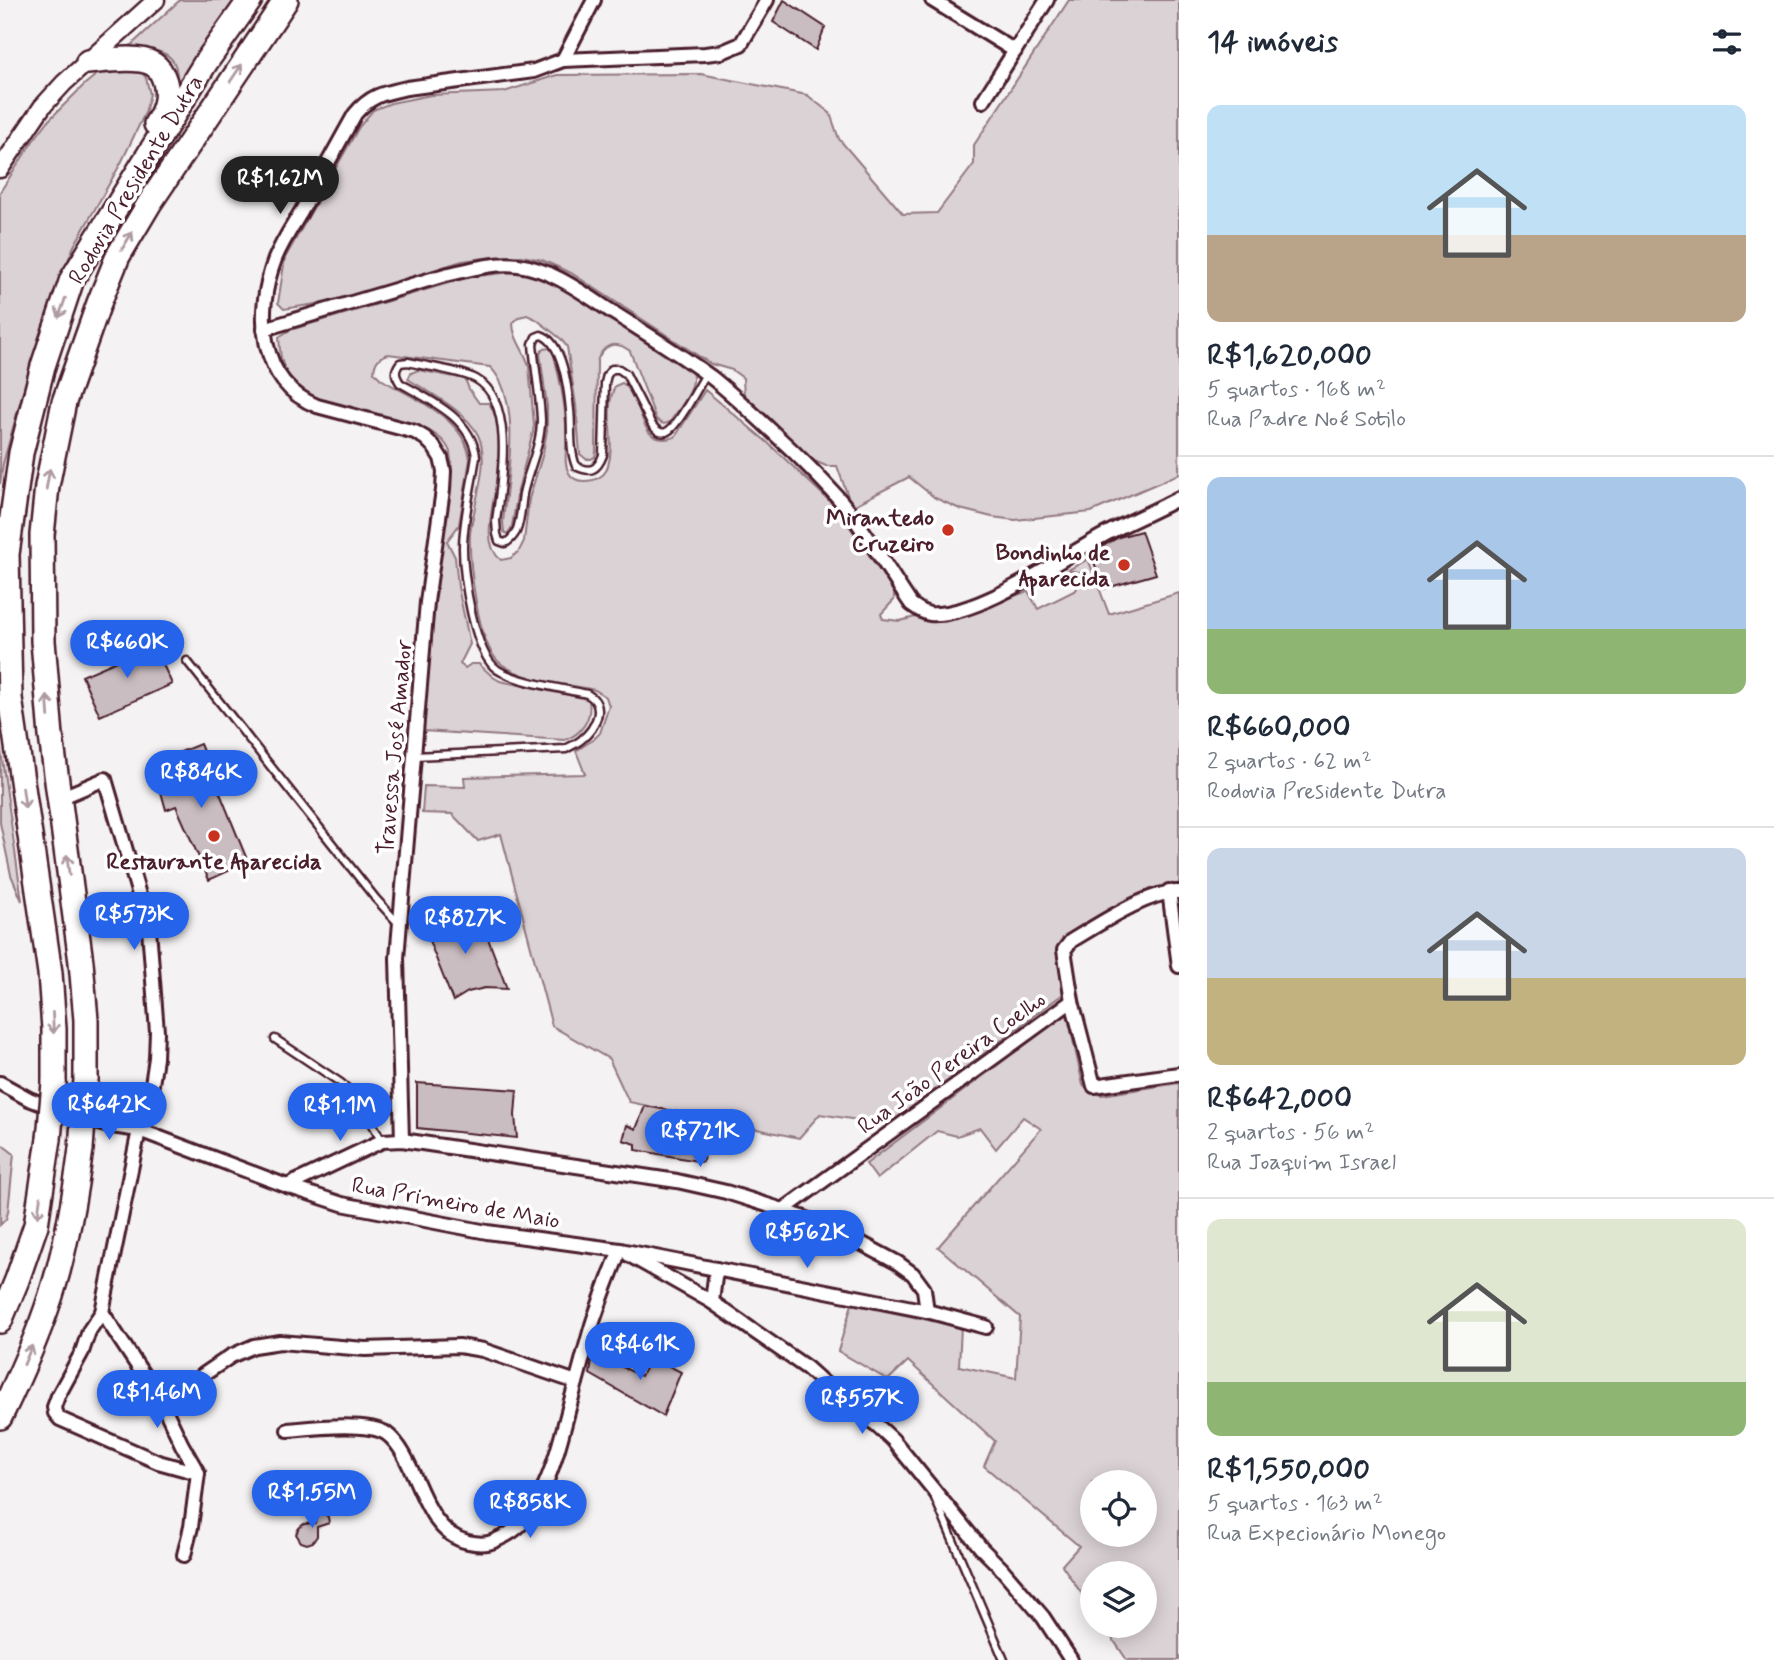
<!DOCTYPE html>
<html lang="pt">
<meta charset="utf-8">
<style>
body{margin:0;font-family:Mynerve,sans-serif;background:#f6f6f7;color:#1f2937;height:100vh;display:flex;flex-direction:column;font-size:26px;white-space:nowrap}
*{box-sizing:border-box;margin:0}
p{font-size:23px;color:#747a83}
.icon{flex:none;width:38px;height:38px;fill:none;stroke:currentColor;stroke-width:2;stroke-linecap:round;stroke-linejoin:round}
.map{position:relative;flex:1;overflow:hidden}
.panel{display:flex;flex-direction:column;background:#fff;width:595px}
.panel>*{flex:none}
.controls{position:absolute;left:1080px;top:1470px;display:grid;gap:14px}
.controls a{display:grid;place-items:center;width:77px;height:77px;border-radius:50%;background:#fff;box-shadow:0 4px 18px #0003;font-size:35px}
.price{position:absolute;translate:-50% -60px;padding:0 16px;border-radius:24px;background:#2563eb;color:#fff;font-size:23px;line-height:46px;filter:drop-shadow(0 2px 4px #0008)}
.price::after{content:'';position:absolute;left:50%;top:42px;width:21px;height:16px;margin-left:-10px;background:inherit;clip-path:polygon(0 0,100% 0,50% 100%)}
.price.on{background:#222;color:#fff}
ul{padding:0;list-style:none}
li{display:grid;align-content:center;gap:14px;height:371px;padding:0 28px}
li+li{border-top:2px solid #e0e1e3}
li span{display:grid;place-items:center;height:217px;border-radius:14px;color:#555}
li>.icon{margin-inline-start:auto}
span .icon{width:126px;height:126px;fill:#fffc;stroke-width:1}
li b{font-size:30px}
h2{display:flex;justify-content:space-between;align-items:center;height:84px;padding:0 28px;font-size:30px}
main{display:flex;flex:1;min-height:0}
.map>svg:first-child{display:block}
.green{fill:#dbd2d5;stroke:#927880;stroke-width:2;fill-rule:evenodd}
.building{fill:#cabdc1;stroke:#4a1f2b;stroke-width:2}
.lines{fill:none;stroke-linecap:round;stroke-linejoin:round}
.service-casing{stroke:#4a1f2b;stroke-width:11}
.minor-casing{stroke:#4a1f2b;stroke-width:18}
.tertiary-casing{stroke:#4a1f2b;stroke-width:21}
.motorway-casing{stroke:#4a1f2b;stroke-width:28}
.service{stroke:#fff;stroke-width:6}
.minor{stroke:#fff;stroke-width:12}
.tertiary{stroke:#fff;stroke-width:16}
.motorway{stroke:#fff;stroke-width:23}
.motorway-bridge-casing{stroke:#4a1f2b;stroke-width:28;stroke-linecap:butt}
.motorway-bridge{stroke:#fff;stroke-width:23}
.oneway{stroke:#ae9aa0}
.poi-dot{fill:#c8321e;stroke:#fff;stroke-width:2.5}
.labels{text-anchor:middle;stroke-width:7;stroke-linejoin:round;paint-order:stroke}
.street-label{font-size:23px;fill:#4a1f2b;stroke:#fff}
.poi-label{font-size:23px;font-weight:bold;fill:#4a1f2b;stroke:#fff;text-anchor:end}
</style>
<main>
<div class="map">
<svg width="1179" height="1660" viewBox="0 0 1179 1660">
<rect width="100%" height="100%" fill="#f4f2f2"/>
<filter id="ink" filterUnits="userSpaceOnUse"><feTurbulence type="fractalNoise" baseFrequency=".0143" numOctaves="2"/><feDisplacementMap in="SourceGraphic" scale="14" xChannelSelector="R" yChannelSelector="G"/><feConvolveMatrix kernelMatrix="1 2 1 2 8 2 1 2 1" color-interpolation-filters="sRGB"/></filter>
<g filter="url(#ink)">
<!-- green -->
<g class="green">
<path d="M180 0H237L178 83C177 77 177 70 175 65 169 48 143 49 128 48Z"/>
<polygon points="1069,0 1179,0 1179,474 1091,512 1015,520 992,517 960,509 935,498 909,477 853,506 849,499 837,466 826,466 812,460 744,397 743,378 732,370 711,364 571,273 542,260 522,256 492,257 462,261 335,301 284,309 278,303 285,258 359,127 373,110 391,103 431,95 504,92 557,75 701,74 807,95 830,113 839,139 903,214 937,213 974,164 974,145"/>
<polygon points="107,66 139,69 146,78 150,94 145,113 121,163 74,246 50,304 27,377 3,464 0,484 0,192 33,141 49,120 85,84"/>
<path d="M512 272C531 274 546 279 563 287L691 370C700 386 679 408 670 422 664 425 661 424 656 419L630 351C615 339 603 345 597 361L596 452 595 457 591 459H586L580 454 576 405 567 347 561 339 536 319 527 315 519 317 513 323C513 339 525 351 529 366L534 425 533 432 518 490 512 526 510 531 507 534 504 532 503 522C507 480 523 399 490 367L388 354C378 358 375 361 374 372L381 379C413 399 464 416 470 459L459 525 447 541 455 557 458 587 470 644 460 664 465 668 471 664H479L493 677 500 681 583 698 589 700C592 719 582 734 565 740L423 731 435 600 452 463C451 463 450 453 450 452 434 407 316 421 287 374 280 363 280 350 279 337L290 330 469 277Z"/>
<path d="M550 348 554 355C561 385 568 415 566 446 566 455 564 465 569 473 574 482 584 482 593 480 600 478 606 474 608 466 616 440 603 411 615 386L622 383C625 385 629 388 631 390 644 410 640 448 675 437L705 390 767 442 837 508 894 592V600L881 614 883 619 900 621 915 617 926 621 945 622 1028 591 1038 609 1076 590 1083 573 1068 570 1088 559 1109 614 1179 593V885L1156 888 1063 939 1057 951 1063 994 889 1125 820 1114 799 1138 629 1102 609 1059 552 1026 501 834 478 841 452 814 422 813 424 786 465 787 464 777 585 774 576 751 594 739 600 733 609 706 606 697 595 690C567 684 521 681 499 662 477 643 469 562 470 534 471 527 472 520 474 513 478 489 489 459 478 435 466 411 430 393 408 379L411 373 418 370 465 379 469 389 479 403H489C495 413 498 424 499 435 500 453 497 474 495 491 492 511 482 545 501 560L511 558 519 551 524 541 529 499 543 453 547 430V406L540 354 543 349Z"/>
<polygon points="0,745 0,744 22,901 11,875 0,823"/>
<path d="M1067 1013 1083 1085 1089 1092 1102 1095 1179 1083V1660H1127L1104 1626H1144V1573H1092V1609L1062 1565 1079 1546 984 1466 995 1441 908 1361 888 1380 838 1351 852 1304 961 1327 959 1366 1016 1378 1020 1317 938 1247 1041 1129 1023 1117 996 1149 980 1128 957 1136 937 1131 877 1179 866 1164ZM1092 1482H1144V1535H1092Z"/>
<polygon points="0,1143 14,1154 8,1212 6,1219 0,1225"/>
</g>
<!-- building -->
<g class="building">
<polygon points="784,0 825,27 816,50 773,22"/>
<polygon points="1141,531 1156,574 1103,589 1091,553 1119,537"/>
<polygon points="154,645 172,684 100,716 82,676"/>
<polygon points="200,744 248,862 209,880 176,806 166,810 153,763"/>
<polygon points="444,918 481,920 507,989 485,988 468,992 453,1001 428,938 434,924"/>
<polygon points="417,1083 517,1090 515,1115 517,1138 417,1128"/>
<polygon points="645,1106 717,1119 710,1132 704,1149 703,1162 636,1150 636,1144 623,1140 627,1125 636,1129"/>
<polygon points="593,1353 641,1376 651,1357 681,1372 663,1416 590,1374"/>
<polygon points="320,1514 325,1514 328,1517 329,1523 317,1527 317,1536 313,1542 307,1544 301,1542 296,1534 299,1528 304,1524 315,1523 317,1516"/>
</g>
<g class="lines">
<!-- service casing -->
<g class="service-casing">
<g id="service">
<polyline points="187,661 376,899 399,924"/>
<path d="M414 756 566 749C571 746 576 744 581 740 595 729 608 705 587 694 561 688 520 683 498 670 474 655 463 575 463 548 463 519 472 485 476 456 471 418 430 400 400 383 395 375 394 371 400 363L408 362C428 367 459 370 476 379 516 401 501 484 496 521L497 534 499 541 505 543C510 541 513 537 516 532 521 520 521 507 523 494 528 470 541 446 541 420 540 395 535 369 533 344L536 337 541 335C563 342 568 389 570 410 572 428 569 449 576 466 590 473 597 471 603 455L605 383 607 375 612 369H619L626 374 652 425C656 430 660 434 666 432 677 429 699 385 706 374"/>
<polyline points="275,1039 341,1083 358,1098 382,1141"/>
<polyline points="935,1498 1004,1660"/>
</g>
</g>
<!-- minor casing -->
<g class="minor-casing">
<g id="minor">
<polyline points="932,0 1015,51"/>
<polyline points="563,60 594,0"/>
<polyline points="983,101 1047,0"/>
<path d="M264 329 445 275C468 270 494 262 518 265 555 270 587 296 617 315 649 335 681 355 711 377 740 400 767 427 794 452 813 471 832 489 849 511 871 540 890 573 911 604 917 608 922 613 930 614 977 618 1063 557 1106 534 1130 521 1155 511 1179 498"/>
<polyline points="60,798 105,779 149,929 157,1032 156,1058 149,1104 139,1130 102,1312 89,1331 82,1352 58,1396 54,1407 55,1413 60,1419 158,1462 198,1473"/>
<polyline points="1169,891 1179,966"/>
<path d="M1179 892C1150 890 1096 926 1071 941L1064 950 1072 1001 1094 1086 1179 1074"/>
<polyline points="0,1083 29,1099 58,1110 105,1125 139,1130 287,1186 342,1204 487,1232 620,1250 927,1311 986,1327"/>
<path d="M402 1140 397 958 427 602 443 490 444 471 441 458 434 447 425 438 415 432 317 406C258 382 255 311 275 259 282 242 292 227 301 212 319 179 337 146 355 114 371 95 384 93 407 88L534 71 563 60 705 54 722 52 741 44 767 0"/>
<polyline points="287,1186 382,1141 402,1140 677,1181 726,1192 783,1210 807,1219 859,1242 898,1263 913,1274 924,1289 927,1311"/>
<polyline points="783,1210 1072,1001"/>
<polyline points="629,1255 712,1302 807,1368 837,1395 878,1426 893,1440 981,1548 1001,1568 1043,1617 1071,1660"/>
<polyline points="712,1302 716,1269"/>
<polyline points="102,1312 162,1403 182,1445 198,1473 191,1527 184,1555"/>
<polyline points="162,1403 231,1356 254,1346 280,1342 365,1349 459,1346 483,1350 576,1382"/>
<path d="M288 1430C310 1428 369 1421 387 1434 419 1458 420 1531 468 1542 477 1544 486 1545 494 1541 521 1530 528 1518 541 1493 556 1464 563 1429 572 1397 579 1373 585 1349 592 1325 600 1300 610 1275 620 1250"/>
</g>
</g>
<!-- tertiary casing -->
<g class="tertiary-casing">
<polyline id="tertiary" points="0,169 42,107 64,83 156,0"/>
</g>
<!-- motorway casing -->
<g class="motorway-casing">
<g id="motorway">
<path d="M88 62C105 61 138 55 153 64 160 68 163 75 165 82 169 97 164 112 156 124"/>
<polyline points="86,1079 86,1020 81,962 51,736 43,641 42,535 47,486 64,402 99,303 118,256 149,204 286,0"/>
<polyline points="54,1083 54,1029 50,973 10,698 7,554 21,453 43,366 72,279 206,62 250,0"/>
<polyline points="0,1321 17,1280 36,1225 49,1139"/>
<path d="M0 1417C21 1374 42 1328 55 1282 68 1238 75 1194 81 1149"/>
</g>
</g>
<!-- service -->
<use href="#service" class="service"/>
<!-- minor -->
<use href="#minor" class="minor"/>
<!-- tertiary -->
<use href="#tertiary" class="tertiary"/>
<!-- motorway -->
<use href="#motorway" class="motorway"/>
<!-- motorway-bridge casing -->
<g class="motorway-bridge-casing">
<g id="motorway-bridge">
<polyline points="49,1139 54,1083"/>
<polyline points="81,1149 86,1079"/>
</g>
</g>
<!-- motorway-bridge -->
<use href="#motorway-bridge" class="motorway-bridge"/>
</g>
<!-- one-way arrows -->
<defs><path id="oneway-shaft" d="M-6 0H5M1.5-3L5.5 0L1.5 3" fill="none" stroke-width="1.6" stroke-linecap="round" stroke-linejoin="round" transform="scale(1.75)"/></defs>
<g class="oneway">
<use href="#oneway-shaft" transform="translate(236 73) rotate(-56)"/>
<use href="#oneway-shaft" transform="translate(127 241) rotate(-59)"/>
<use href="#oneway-shaft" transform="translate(62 308) rotate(109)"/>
<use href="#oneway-shaft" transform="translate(48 479) rotate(-80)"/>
<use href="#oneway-shaft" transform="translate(48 706) rotate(-94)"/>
<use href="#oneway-shaft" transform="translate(24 798) rotate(82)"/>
<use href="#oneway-shaft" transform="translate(68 865) rotate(-97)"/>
<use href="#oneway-shaft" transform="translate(53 1023) rotate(87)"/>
<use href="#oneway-shaft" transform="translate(39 1207) rotate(98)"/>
<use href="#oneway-shaft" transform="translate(28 1355) rotate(-67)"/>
</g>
</g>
<!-- markers -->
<g class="poi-dot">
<circle cx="948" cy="530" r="7"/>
<circle cx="1124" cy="565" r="7"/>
<circle cx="214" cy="836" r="7"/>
</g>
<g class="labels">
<!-- street labels -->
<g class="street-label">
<text transform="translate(135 179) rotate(-59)" y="8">Rodovia Presidente Dutra</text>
<text transform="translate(394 747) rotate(-85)" y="8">Travessa José Amador</text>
<text transform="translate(951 1062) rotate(-36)" y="8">Rua João Pereira Coelho</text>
<text transform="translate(456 1202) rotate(10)" y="8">Rua Primeiro de Maio</text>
</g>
<!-- poi labels -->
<g class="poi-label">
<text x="934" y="525">Mirantedo<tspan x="934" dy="26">Cruzeiro</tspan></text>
<text x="1110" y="560">Bondinho de<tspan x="1110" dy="26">Aparecida</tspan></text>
<text x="214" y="869" text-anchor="middle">Restaurante Aparecida</text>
</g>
</g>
</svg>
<div class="controls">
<a><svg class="icon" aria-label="locate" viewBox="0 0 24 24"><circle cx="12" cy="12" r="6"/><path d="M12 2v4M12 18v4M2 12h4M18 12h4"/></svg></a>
<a><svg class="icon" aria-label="layers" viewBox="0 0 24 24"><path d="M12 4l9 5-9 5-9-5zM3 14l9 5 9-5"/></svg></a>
</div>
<b class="price on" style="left:280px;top:216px">R$1.62M</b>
<b class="price" style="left:127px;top:680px">R$660K</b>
<b class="price" style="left:201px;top:810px">R$846K</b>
<b class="price" style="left:134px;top:952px">R$573K</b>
<b class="price" style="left:465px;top:956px">R$827K</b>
<b class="price" style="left:109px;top:1142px">R$642K</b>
<b class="price" style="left:340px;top:1143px">R$1.1M</b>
<b class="price" style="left:700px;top:1169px">R$721K</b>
<b class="price" style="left:807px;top:1270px">R$562K</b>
<b class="price" style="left:640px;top:1382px">R$461K</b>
<b class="price" style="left:157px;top:1430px">R$1.46M</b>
<b class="price" style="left:862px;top:1436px">R$557K</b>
<b class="price" style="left:312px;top:1530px">R$1.55M</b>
<b class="price" style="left:530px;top:1540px">R$858K</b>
</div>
<section class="panel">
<h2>14 imóveis<svg class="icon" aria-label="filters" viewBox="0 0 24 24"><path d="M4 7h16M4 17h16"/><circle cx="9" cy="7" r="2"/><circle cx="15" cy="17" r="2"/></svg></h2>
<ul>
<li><span style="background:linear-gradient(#bfe0f5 60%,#b9a48a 0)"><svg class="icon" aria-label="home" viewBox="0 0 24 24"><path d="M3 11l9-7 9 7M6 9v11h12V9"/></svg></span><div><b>R$1,620,000</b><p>5 quartos · 168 m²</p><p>Rua Padre Noé Sotilo</p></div></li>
<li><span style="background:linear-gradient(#a9c7e8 70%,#8fb573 0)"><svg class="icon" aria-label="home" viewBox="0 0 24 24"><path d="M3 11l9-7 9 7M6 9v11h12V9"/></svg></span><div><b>R$660,000</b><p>2 quartos · 62 m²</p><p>Rodovia Presidente Dutra</p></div></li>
<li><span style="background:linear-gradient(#c9d6e8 60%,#c2b280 0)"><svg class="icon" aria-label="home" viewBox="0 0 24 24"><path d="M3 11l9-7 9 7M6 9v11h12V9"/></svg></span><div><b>R$642,000</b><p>2 quartos · 56 m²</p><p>Rua Joaquim Israel</p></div></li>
<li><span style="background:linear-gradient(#dfe7d0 75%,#8fb573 0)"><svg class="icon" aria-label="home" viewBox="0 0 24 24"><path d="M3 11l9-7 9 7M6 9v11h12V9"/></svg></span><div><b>R$1,550,000</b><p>5 quartos · 163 m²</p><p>Rua Expecionário Monego</p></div></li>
</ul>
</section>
</main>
